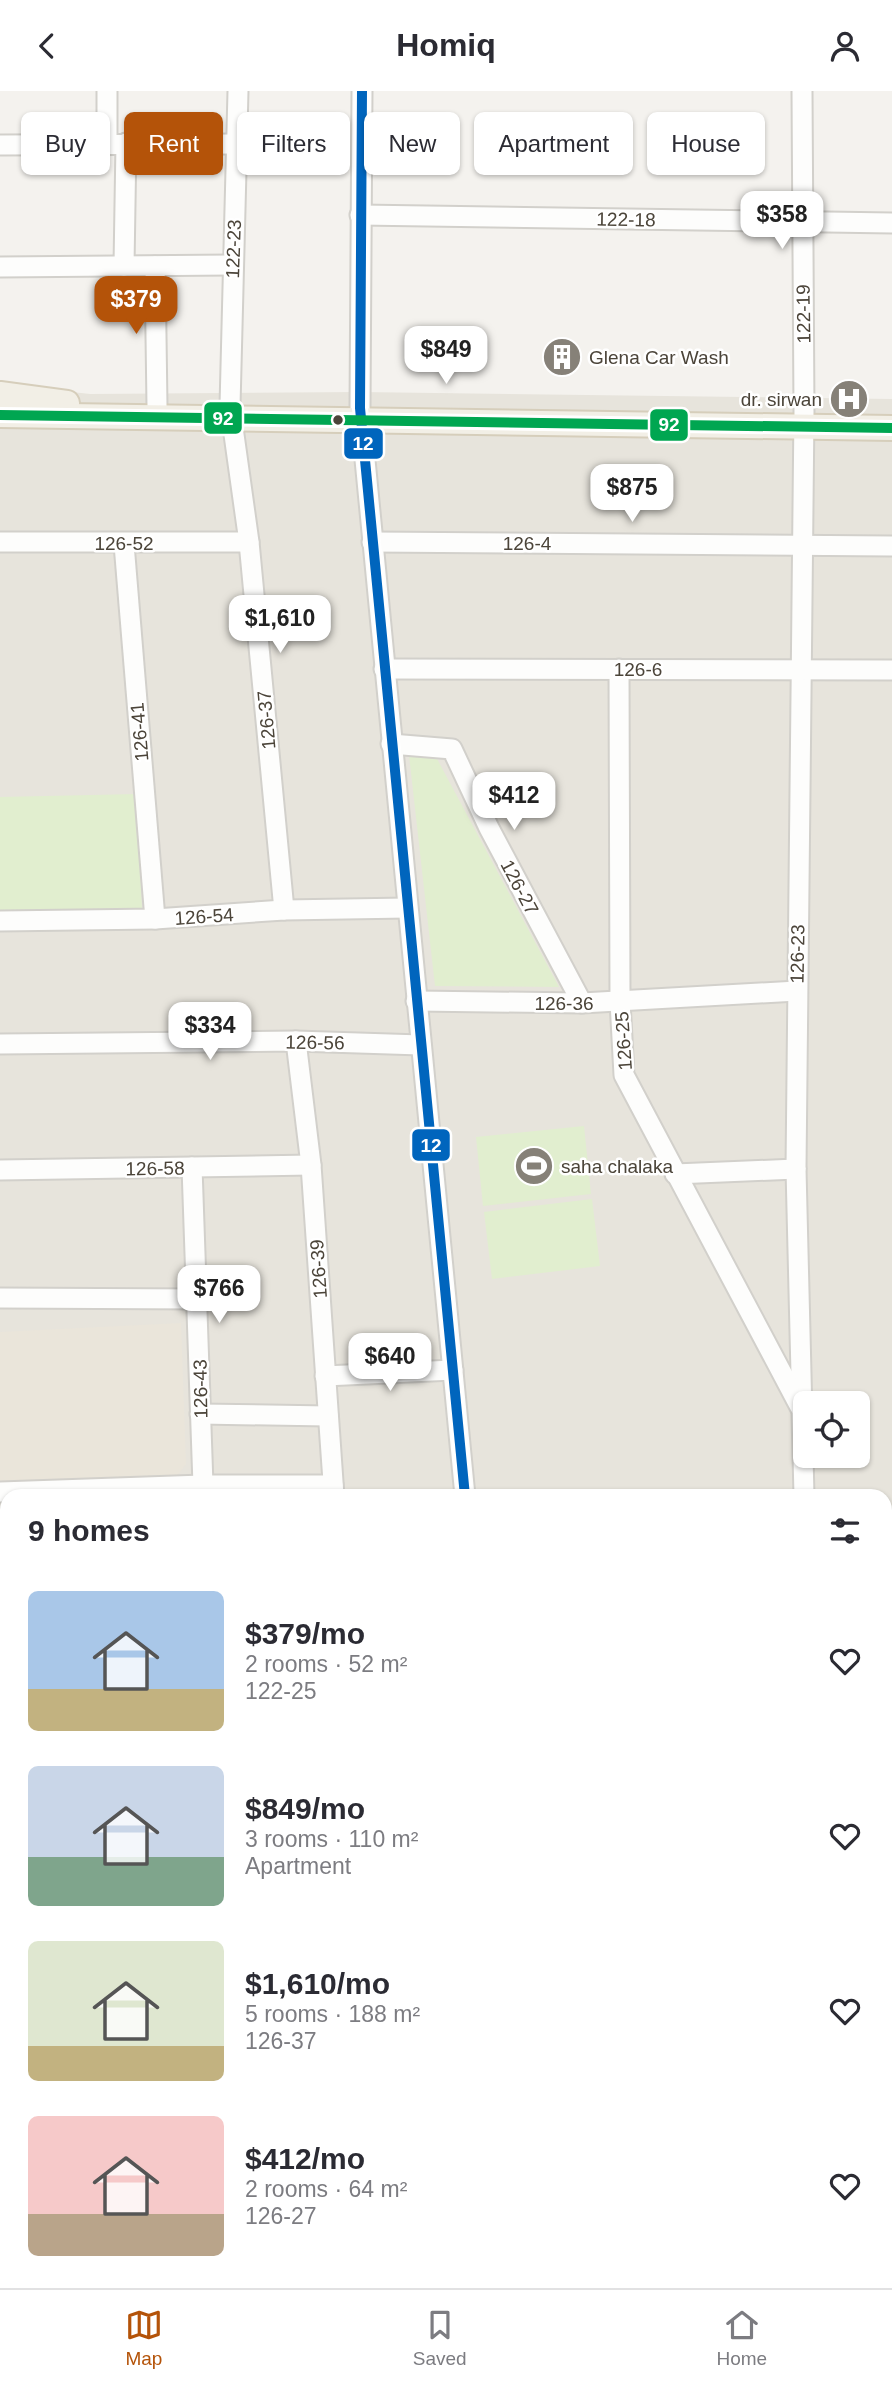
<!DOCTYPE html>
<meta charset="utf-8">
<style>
body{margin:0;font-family:Helvetica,sans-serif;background:#f7f7f7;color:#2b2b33;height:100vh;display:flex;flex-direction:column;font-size:26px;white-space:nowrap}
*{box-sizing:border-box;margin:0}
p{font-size:23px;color:#7c7c81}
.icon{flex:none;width:38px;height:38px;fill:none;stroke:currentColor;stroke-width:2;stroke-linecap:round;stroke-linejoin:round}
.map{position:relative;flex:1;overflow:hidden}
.drawer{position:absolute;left:0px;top:1398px;width:892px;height:800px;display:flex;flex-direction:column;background:#fff;border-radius:21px 21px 0 0;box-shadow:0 2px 5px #0004}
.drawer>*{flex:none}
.hud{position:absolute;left:21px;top:21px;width:850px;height:63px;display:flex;gap:14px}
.fabs{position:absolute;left:793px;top:1300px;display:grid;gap:14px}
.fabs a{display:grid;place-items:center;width:77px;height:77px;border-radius:10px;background:#fff;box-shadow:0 2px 5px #0004;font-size:35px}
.price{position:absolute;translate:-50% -60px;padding:0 16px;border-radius:14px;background:#fff;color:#222;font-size:23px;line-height:46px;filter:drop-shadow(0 2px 4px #0008)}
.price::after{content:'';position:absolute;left:50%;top:42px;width:21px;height:16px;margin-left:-10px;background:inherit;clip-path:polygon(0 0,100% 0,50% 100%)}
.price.current{background:#b45309;color:#fff}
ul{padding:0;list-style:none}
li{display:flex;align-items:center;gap:21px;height:175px;padding:0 28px}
li span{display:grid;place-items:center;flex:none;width:196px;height:140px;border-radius:10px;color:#555}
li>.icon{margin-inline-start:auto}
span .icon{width:84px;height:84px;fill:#fffc;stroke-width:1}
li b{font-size:30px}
h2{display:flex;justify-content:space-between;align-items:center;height:84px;padding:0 28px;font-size:30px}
.tag{padding:0 24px;border-radius:10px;background:#fff;box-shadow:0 2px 5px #0004;font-size:24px;line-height:63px}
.tag.current{background:#b45309;color:#fff}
header{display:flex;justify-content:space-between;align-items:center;height:91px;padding:0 28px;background:#fff;font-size:32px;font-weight:700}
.menu{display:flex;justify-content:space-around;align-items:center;height:98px;border-top:2px solid #e1e1e2;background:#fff;font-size:19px;color:#7c7c81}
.menu a{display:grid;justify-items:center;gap:4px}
.menu .current{color:#b45309}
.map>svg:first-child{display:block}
.residential{fill:#e7e4dc;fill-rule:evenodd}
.education{fill:#eae5da}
.green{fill:#e1eecf}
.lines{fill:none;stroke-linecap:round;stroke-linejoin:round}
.minor-casing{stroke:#d2d0cb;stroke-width:23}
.major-casing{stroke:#d6cebb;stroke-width:28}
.minor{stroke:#fdfdfc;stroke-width:19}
.major{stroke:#f2efe6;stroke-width:24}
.bus-1-casing{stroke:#fff;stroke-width:16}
.bus-2-casing{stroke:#fff;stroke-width:16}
.bus-1{stroke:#0065bd;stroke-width:10}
.bus-2{stroke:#00a651;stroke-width:10}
.bus-dot{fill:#4b4439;stroke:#fff;stroke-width:2.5}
.labels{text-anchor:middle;stroke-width:5;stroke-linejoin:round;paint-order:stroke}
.street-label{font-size:19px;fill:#4b4439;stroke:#fff}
.poi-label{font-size:19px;fill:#4b4439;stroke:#fff;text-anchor:start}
.line-badge{stroke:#fff;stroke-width:2.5}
.badge-label{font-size:19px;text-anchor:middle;font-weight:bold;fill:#fff}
</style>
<header><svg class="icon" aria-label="back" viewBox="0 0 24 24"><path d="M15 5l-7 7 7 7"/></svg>Homiq<svg class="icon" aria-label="person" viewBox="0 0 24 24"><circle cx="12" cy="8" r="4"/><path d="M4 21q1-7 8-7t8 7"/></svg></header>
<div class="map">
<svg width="892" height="2197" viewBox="0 0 892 2197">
<rect width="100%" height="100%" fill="#f4f2ee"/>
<!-- residential -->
<path class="residential" d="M0 293 90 303 360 301 892 308V2197H0ZM805 1312H858V1365H805ZM7 1405H886V2191H7Z"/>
<!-- education -->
<polygon class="education" points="181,1232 186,1373 177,1385 0,1392 0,1241"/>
<!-- green -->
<g class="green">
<polygon points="409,664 435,664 559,896 435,895"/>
<polygon points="137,703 142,818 0,819 0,706"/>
<polygon points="584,1035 591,1103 483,1115 476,1046"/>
<polygon points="592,1108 600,1175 492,1188 484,1121"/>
</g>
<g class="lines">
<!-- minor casing -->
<g class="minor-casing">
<g id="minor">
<polyline points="107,0 107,52"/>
<polyline points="238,0 230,315 249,451 284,819"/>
<polyline points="362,0 360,317 465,1405"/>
<polyline points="802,0 804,320 796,1078 804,1405"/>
<polyline points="0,54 237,53"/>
<polyline points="360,124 892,132"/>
<polyline points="124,175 126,52"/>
<polyline points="155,175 157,315"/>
<polyline points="0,176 231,174"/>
<polyline points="0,451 249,451"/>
<polyline points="372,451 892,455"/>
<polyline points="124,453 155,828"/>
<polyline points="384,578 892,579"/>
<polyline points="619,578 620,910 624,984 800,1316"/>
<polyline points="391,653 452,658 489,737 582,912"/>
<polyline points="0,830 155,828 284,819 407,817"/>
<polyline points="416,910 582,912 797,900"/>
<polyline points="296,950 311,1074 334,1405"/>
<polyline points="0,953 296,950 421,954"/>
<polyline points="192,1076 203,1394"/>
<polyline points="0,1079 311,1074"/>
<polyline points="675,1083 796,1078"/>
<polyline points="0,1207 198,1208"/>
<polyline points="325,1285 453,1279"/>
<polyline points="200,1323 328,1325"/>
<polyline points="0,1401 203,1394 333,1394"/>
<polyline points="886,1430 892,1430"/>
<polyline points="0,1521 7,1521"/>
<polyline points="886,1577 892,1576"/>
<polyline points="886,1723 892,1723"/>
<polyline points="886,1844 892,1852"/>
<polyline points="0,1845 7,1854"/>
<polyline points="0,1949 7,1942"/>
<polyline points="0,2108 7,2119"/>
<polyline points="886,2157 892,2158"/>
<polyline points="47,2191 50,2197"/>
<polyline points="539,2191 541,2197"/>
<polyline points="133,2197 138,2191"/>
<polyline points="293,2197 298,2191"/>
</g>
</g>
<!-- major casing -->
<g class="major-casing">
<g id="major">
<polyline points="0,303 67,312"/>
<polyline points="0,324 892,337"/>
</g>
</g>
<!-- minor -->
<use href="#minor" class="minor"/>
<!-- major -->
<use href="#major" class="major"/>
<!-- bus-1 casing -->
<g class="bus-1-casing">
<polyline id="bus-1" points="362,0 360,317 465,1405"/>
</g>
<!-- bus-2 casing -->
<g class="bus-2-casing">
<polyline id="bus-2" points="0,324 892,337"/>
</g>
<!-- bus-1 -->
<use href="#bus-1" class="bus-1"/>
<!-- bus-2 -->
<use href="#bus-2" class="bus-2"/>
</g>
<!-- icons -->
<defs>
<g id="building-disc" transform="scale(2.0125)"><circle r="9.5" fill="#868178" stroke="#fff"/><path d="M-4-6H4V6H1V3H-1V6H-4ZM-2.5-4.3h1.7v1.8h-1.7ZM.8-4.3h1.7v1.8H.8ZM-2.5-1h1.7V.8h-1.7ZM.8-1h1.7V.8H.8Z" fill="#fff"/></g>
<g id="hospital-disc" transform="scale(2.0125)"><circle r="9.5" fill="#868178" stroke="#fff"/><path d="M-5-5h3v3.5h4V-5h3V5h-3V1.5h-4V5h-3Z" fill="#fff"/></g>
<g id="stadium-disc" transform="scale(2.0125)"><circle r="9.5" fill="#868178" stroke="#fff"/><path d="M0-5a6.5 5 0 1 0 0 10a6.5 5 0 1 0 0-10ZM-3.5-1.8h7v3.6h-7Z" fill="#fff"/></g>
</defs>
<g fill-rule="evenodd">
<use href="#building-disc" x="562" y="266"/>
<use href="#hospital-disc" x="849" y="308"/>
<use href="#stadium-disc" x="534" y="1075"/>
</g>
<!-- markers -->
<circle class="bus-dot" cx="338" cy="329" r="6"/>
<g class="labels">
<!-- street labels -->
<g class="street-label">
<text transform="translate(626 128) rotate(1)" y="7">122-18</text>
<text transform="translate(233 158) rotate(-88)" y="7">122-23</text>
<text transform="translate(803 223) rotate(-91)" y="7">122-19</text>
<text x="124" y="459">126-52</text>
<text x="527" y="459">126-4</text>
<text x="638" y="585">126-6</text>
<text transform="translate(266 629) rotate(-95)" y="7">126-37</text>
<text transform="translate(139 641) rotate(-95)" y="7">126-41</text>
<text transform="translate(520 796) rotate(62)" y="7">126-27</text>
<text transform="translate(204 825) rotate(-4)" y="7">126-54</text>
<text transform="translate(797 863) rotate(-89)" y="7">126-23</text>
<text x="564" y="919">126-36</text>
<text transform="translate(623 950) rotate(-94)" y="7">126-25</text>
<text transform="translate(315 951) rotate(1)" y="7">126-56</text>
<text transform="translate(155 1077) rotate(-1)" y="7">126-58</text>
<text transform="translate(318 1178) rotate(-94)" y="7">126-39</text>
<text transform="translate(200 1298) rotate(-91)" y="7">126-43</text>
</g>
<!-- poi labels -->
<g class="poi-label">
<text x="589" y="273">Glena Car Wash</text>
<text x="822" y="315" text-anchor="end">dr. sirwan</text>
<text x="561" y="1082">saha chalaka</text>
</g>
</g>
<g class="line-badge">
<rect x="203" y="310" width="40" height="34" rx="7" fill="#00a651"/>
<rect x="649" y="317" width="40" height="34" rx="7" fill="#00a651"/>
<rect x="343" y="336" width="41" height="33" rx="7" fill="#0065bd"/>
<rect x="411" y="1037" width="40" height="34" rx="7" fill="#0065bd"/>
</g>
<g class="badge-label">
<text x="223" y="334">92</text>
<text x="669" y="340">92</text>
<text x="363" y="359">12</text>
<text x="431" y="1061">12</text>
</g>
</svg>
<div class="fabs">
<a><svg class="icon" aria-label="locate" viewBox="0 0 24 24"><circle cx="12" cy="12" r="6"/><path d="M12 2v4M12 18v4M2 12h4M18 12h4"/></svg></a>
</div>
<b class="price" style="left:782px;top:160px">$358</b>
<b class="price current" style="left:136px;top:245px">$379</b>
<b class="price" style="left:446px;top:295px">$849</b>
<b class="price" style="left:632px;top:433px">$875</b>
<b class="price" style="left:280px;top:564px">$1,610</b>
<b class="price" style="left:514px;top:741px">$412</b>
<b class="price" style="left:210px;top:971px">$334</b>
<b class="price" style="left:219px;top:1234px">$766</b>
<b class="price" style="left:390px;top:1302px">$640</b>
<div class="hud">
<a class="tag">Buy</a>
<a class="tag current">Rent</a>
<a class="tag">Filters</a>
<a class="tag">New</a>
<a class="tag">Apartment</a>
<a class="tag">House</a>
</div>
<section class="drawer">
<h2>9 homes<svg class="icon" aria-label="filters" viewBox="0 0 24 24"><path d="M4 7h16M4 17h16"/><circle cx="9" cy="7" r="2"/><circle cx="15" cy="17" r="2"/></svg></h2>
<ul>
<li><span style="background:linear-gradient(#a9c7e8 70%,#c2b280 0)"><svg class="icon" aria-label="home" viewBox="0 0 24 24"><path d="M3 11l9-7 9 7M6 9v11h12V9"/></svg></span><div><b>$379/mo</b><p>2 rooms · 52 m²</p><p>122-25</p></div><svg class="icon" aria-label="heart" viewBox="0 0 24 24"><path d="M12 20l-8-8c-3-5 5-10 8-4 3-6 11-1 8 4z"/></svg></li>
<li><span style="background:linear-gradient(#c9d6e8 65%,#7fa58c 0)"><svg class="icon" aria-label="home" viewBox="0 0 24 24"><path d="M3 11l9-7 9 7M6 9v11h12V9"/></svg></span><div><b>$849/mo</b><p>3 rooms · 110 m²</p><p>Apartment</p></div><svg class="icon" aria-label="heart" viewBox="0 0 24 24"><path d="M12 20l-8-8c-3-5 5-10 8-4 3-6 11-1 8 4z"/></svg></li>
<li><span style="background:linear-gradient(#dfe7d0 75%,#c2b280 0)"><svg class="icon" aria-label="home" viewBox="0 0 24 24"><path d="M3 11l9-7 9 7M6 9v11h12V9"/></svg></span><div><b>$1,610/mo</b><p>5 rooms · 188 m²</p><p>126-37</p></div><svg class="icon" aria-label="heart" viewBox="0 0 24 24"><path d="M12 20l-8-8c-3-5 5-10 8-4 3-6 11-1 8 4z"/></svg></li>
<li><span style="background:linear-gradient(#f6c9c9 70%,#b9a48a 0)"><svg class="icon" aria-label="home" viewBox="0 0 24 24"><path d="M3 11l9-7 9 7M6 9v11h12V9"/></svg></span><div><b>$412/mo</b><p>2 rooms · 64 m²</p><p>126-27</p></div><svg class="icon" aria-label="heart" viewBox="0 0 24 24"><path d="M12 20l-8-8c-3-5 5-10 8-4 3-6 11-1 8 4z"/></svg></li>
</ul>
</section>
</div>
<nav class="menu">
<a class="current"><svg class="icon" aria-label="map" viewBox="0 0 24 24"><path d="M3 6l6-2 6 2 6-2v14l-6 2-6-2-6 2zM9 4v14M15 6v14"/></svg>Map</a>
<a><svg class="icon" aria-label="saved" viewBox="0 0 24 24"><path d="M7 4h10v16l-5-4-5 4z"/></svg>Saved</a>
<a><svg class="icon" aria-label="home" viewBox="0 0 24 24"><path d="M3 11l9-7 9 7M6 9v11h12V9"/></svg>Home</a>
</nav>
